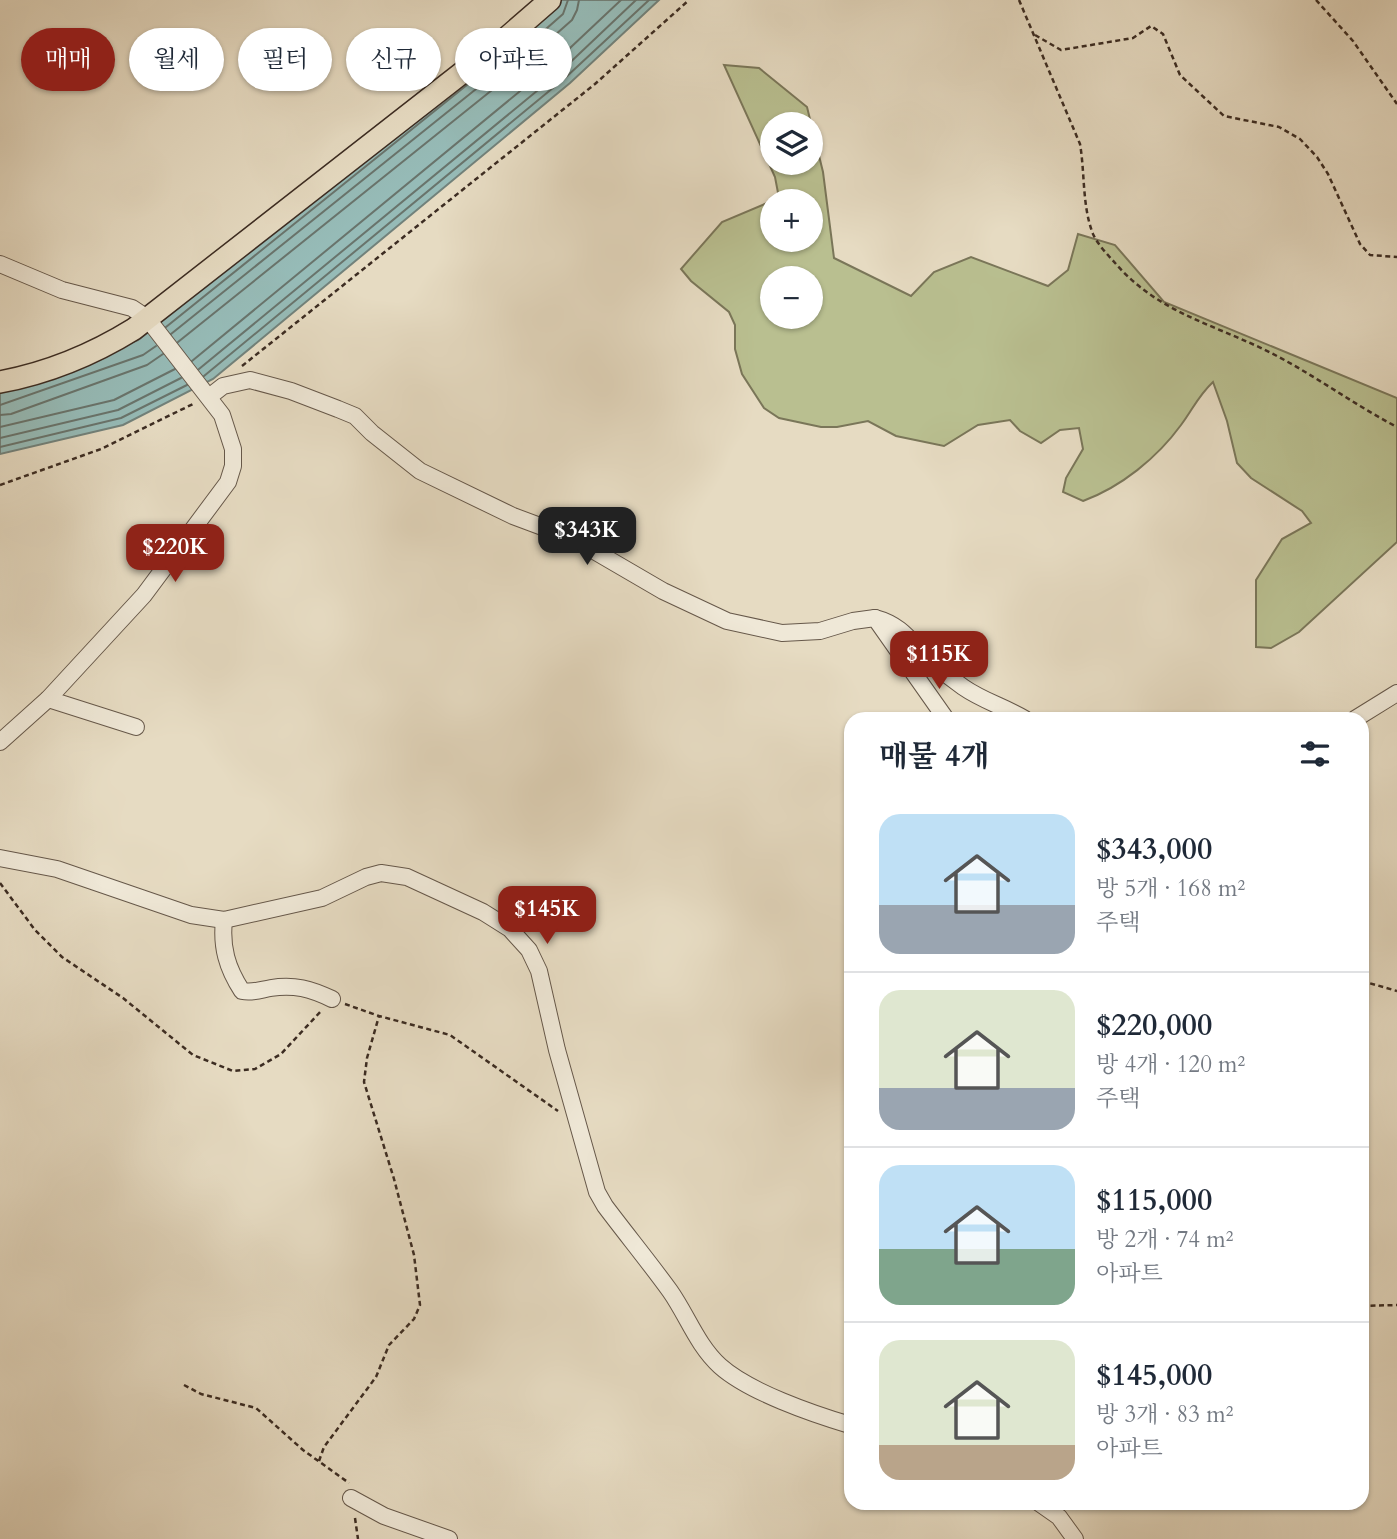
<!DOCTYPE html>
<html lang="ko">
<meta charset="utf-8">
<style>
body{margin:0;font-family:Cardo,"Noto Serif KR",serif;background:#f6f6f7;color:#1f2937;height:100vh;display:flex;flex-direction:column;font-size:26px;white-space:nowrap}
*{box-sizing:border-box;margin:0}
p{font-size:23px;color:#747a83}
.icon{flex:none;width:38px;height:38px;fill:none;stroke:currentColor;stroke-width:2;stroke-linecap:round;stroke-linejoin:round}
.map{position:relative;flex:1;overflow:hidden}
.sheet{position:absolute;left:844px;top:712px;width:525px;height:798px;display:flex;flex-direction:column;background:#fff;border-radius:21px;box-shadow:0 2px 5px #0004}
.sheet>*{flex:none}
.top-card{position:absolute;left:21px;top:28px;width:665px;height:63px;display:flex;gap:14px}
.tools{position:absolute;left:760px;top:112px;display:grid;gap:14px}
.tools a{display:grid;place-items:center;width:63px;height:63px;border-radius:50%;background:#fff;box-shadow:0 2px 5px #0004;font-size:35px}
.price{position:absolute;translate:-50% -60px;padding:0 16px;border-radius:14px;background:#8f2418;color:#fff;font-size:23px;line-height:46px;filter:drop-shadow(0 2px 4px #0008)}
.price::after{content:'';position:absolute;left:50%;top:42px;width:21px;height:16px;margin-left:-10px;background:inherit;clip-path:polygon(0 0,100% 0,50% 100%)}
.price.on{background:#222;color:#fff}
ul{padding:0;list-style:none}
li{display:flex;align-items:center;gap:21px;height:175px;padding:0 35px}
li+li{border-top:2px solid #e0e1e3}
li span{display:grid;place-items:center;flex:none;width:196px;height:140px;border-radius:21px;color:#555}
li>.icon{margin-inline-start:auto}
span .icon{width:84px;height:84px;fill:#fffc;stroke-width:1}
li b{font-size:30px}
h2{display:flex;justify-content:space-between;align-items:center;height:84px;padding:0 35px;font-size:30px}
.chip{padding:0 24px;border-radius:32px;background:#fff;box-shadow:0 2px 5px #0004;font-size:24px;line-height:63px}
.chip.on{background:#8f2418;color:#fff}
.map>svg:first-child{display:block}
.green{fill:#b9bf90;stroke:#7a7659;stroke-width:2;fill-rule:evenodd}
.water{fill:#96bbb7;stroke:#72827b;stroke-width:2}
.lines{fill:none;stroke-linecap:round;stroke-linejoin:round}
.shore{stroke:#69746c;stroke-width:2}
.minor-casing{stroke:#66584a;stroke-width:18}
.major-casing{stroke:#3c2c22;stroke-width:24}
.path{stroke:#3c2c22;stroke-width:2.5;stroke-dasharray:5 3.5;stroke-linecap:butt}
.minor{stroke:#efe8d7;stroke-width:16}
.major{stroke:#e6dbc2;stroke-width:21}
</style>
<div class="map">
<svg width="1397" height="1539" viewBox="0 0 1397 1539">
<rect width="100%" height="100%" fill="#e6dbc2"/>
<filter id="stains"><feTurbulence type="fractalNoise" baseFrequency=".00286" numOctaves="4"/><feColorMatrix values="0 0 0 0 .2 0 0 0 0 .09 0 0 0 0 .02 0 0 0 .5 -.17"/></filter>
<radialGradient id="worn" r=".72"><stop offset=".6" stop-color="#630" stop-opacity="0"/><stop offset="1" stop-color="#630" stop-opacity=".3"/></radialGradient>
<!-- green -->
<path class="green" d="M724 65 759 68 807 107 823 172 834 258 911 296 934 272 971 257 1048 286 1068 270 1078 234 1115 245 1164 302 1397 398V542L1299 632 1271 648 1256 647V580L1282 539 1311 523 1302 511 1251 478 1237 463 1227 421 1213 382C1198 396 1193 409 1181 425 1157 458 1121 487 1083 501L1063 492 1066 478 1083 449 1079 428 1060 430 1041 443 1020 431 1010 420 978 425 944 446 896 436 868 421 837 427H821L779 418 764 408 742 374 735 349V325L729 312 691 281 681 269 722 222 779 198 775 177ZM772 124H810V163H772ZM772 201H810V240H772ZM772 278H810V317H772Z"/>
<!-- water -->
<polygon class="water" points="555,0 659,0 570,83 213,379 123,425 0,454 0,390 138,340 486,61"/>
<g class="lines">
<!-- shore -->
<g class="shore">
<polyline points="166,327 493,64"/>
<polyline points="171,334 496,73 563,14 568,0"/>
<polyline points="178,342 502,82 572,20 577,10 579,0"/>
<polyline points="192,361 553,64 621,0"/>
<polyline points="199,369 560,72 636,0"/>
<polyline points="204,376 565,78 649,0"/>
<polyline points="0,405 143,355 156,346"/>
<polyline points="0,415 11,414 147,365 163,354"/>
<polyline points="0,427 114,400 175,369"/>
<polyline points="0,438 118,410 181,378"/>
<polyline points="0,447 121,418 187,385"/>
</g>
<!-- minor casing -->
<g class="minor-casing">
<g id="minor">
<polyline points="0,264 62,290 132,308 147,318 222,415 233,449 233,466 228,482 144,595 48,699 0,742"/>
<polyline points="209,397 223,386 250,380 291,391 338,409 355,416 372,433 420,471 513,516 572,538 663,591 727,621 782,633 820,631 853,621 875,618 946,719"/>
<path d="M875 618C905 626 912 645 934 664 943 672 953 680 963 687 983 701 1005 707 1025 719"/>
<polyline points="48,699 136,727"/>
<polyline points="1355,719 1397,693"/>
<path d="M0 858 57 869 191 915 224 920 322 898 366 877 381 873 407 877 483 912 510 929 529 950 539 971 557 1050 597 1192 605 1206C626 1234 649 1262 670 1291 687 1315 697 1345 720 1366 749 1392 813 1414 850 1425"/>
<path d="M224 920C221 947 227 968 242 991 253 993 260 990 271 988 294 984 311 989 332 999"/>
<polyline points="351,1498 384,1516 449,1539"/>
<polyline points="1039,1503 1059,1517 1075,1539"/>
</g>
</g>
<!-- major casing -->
<g class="major-casing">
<path id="major" d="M0 382C48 373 92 355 134 329L504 40 550 0"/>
</g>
<!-- path -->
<g class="path">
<path d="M1019 0 1080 144C1085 173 1082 206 1093 234 1098 245 1108 255 1116 264 1157 311 1209 323 1263 349 1309 371 1351 403 1397 427"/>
<polyline points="1316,0 1353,41 1397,104"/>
<polyline points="1035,35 1061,50 1133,38 1151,26 1163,34 1180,75 1224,116 1279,127 1300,139 1317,157 1328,174 1360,244 1370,255 1397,257"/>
<polyline points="242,366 595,84 689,0"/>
<polyline points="0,485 101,449 193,404"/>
<polyline points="0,883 35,930 62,957 123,998 193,1055 233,1071 255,1069 281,1054 322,1010"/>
<polyline points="1362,981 1397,991"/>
<polyline points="345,1004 379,1016 450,1035 558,1111"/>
<polyline points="1362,1306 1397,1305"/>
<polyline points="184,1385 201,1394 256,1408 303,1450 349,1483"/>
<polyline points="319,1461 324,1447 376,1377 389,1345 414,1319 420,1305 414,1255 394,1179 364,1082 367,1058 379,1016"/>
<polyline points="355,1518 358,1539"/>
</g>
<!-- minor -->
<use href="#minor" class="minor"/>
<!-- major -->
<use href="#major" class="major"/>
</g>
<rect width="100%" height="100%" filter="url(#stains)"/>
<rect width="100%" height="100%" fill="url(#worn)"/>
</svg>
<div class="tools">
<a><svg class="icon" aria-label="layers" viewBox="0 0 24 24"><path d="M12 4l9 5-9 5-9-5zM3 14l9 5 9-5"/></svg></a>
<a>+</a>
<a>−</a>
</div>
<b class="price on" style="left:587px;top:567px">$343K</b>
<b class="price" style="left:175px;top:584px">$220K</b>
<b class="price" style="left:939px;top:691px">$115K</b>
<b class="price" style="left:547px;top:946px">$145K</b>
<div class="top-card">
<a class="chip on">매매</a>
<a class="chip">월세</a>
<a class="chip">필터</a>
<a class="chip">신규</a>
<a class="chip">아파트</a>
</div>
<section class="sheet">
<h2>매물 4개<svg class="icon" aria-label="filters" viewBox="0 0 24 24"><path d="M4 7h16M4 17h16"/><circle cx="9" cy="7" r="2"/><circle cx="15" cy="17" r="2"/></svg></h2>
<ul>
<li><span style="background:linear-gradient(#bfe0f5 65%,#9aa5b1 0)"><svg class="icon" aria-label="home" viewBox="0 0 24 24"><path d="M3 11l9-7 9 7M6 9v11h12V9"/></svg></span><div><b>$343,000</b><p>방 5개 · 168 m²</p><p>주택</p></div></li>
<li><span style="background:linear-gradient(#dfe7d0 70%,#9aa5b1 0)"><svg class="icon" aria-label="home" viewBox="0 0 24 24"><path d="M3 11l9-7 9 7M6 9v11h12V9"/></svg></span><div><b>$220,000</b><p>방 4개 · 120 m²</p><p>주택</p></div></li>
<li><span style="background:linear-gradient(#bfe0f5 60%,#7fa58c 0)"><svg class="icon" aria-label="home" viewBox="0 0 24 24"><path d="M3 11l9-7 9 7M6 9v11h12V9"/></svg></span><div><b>$115,000</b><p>방 2개 · 74 m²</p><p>아파트</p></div></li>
<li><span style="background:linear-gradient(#dfe7d0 75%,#b9a48a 0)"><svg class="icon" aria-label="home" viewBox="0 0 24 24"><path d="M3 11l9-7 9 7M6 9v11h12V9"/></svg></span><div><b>$145,000</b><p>방 3개 · 83 m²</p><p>아파트</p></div></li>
</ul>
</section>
</div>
